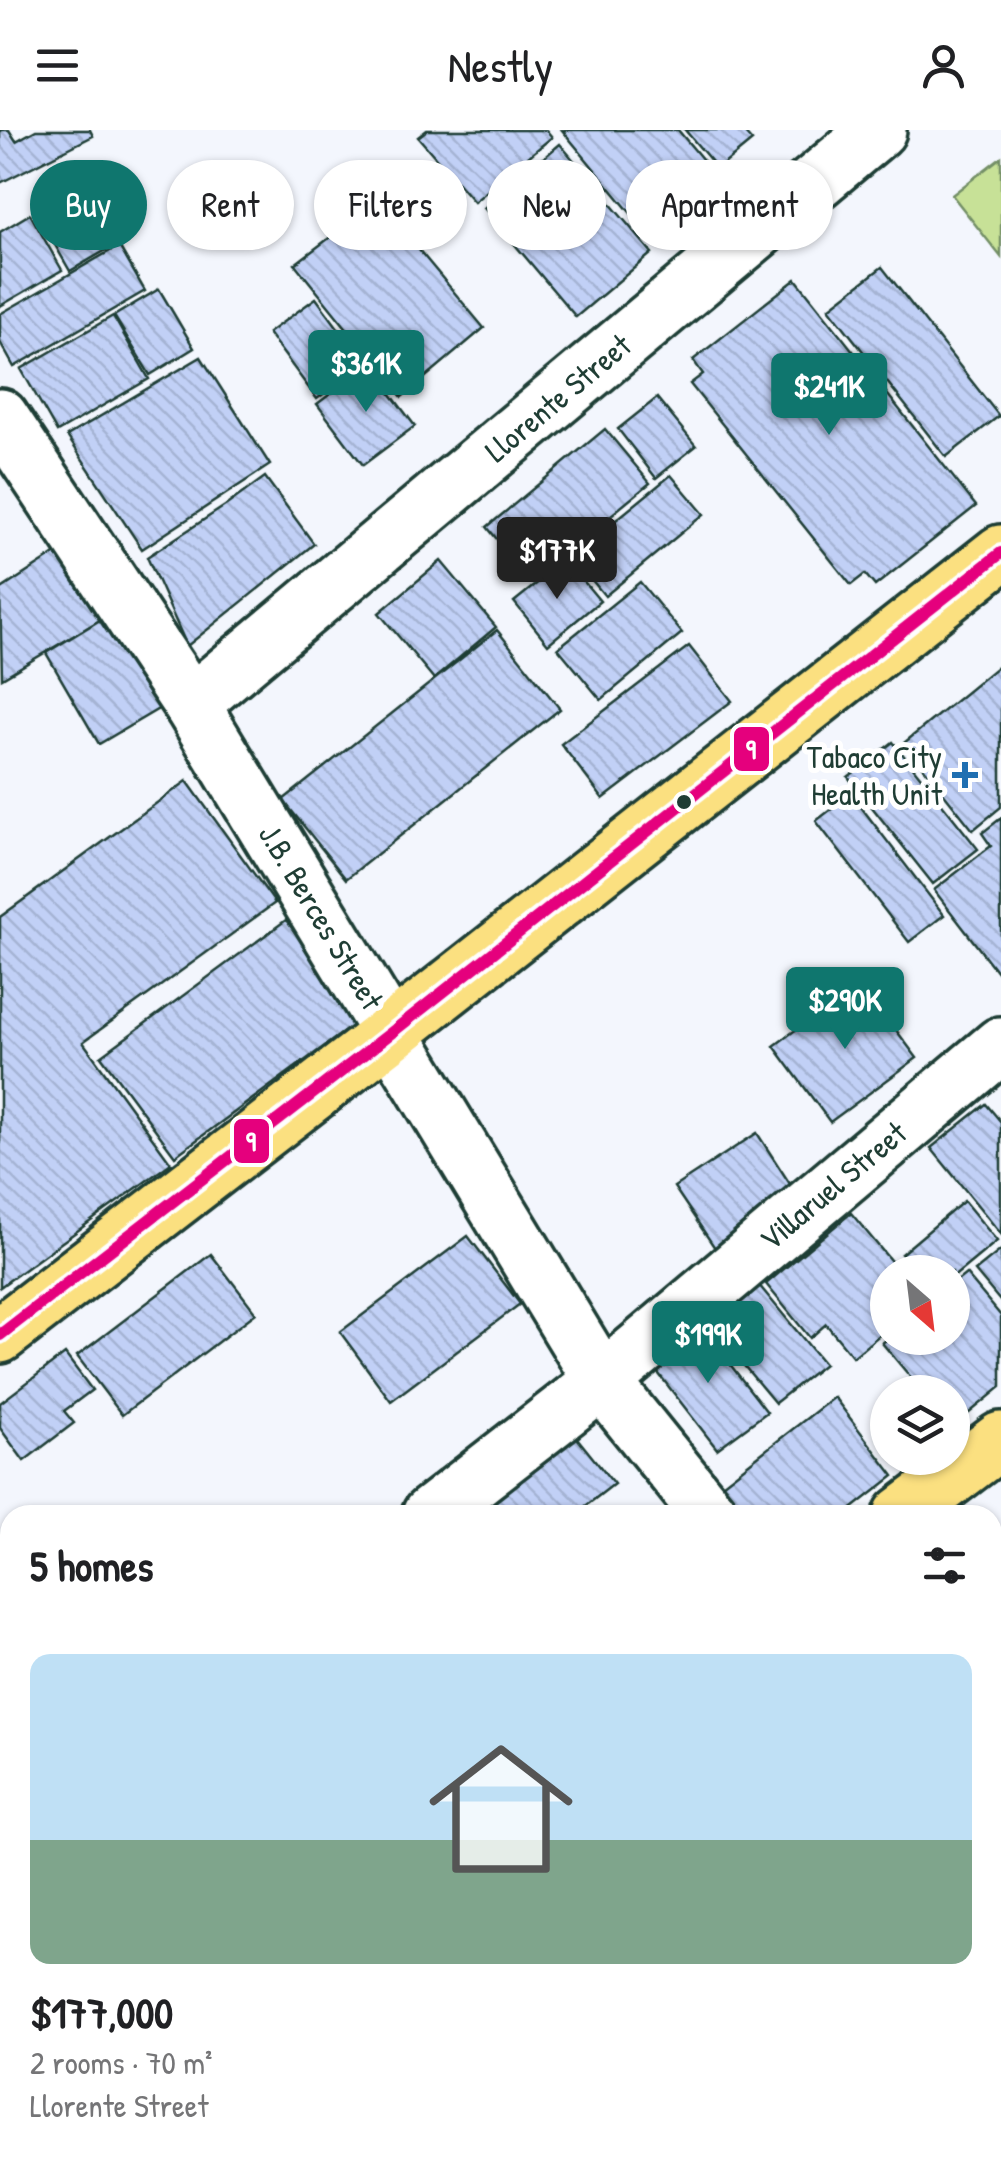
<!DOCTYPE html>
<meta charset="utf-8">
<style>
body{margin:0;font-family:"Patrick Hand",sans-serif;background:#f6f6f6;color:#202124;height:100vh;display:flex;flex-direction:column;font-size:38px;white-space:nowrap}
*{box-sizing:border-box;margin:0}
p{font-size:32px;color:#757577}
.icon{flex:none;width:55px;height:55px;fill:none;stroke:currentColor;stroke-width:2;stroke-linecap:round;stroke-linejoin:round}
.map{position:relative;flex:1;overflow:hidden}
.panel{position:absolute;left:0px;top:1375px;width:1002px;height:672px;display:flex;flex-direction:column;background:#fff;border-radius:30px 30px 0 0;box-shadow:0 2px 8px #0004}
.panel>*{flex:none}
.banner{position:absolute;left:30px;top:30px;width:942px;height:90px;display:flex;gap:20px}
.needle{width:65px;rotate:152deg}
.controls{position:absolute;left:870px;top:1125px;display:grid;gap:20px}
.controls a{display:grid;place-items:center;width:100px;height:100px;border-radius:50%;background:#fff;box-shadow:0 2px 8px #0004;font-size:50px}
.price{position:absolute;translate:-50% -85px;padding:0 22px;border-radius:10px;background:#0f766e;color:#fff;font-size:32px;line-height:65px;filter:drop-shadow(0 2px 5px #0008)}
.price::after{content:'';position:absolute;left:50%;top:60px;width:30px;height:22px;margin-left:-15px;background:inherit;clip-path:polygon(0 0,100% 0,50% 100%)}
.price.selected{background:#222;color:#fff}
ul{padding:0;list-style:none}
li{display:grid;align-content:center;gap:20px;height:530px;padding:0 30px}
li+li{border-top:2px solid #e0e0e0}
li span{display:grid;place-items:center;height:310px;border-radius:20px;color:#555}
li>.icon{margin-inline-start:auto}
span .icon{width:180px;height:180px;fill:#fffc;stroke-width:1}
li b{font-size:42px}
h2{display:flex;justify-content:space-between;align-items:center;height:120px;padding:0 30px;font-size:42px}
.tag{padding:0 35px;border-radius:45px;background:#fff;box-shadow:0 2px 8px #0004;font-size:35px;line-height:90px}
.tag.selected{background:#0f766e;color:#fff}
header{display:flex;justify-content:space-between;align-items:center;height:130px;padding:0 30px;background:#fff;font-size:45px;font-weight:600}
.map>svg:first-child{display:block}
.green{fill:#c7e197;stroke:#738f66;stroke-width:2.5}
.building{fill:url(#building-back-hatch);stroke:#1f3d34;stroke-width:2.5}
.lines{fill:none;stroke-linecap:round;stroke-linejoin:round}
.minor-casing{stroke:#1f3d34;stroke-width:62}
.major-casing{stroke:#1f3d34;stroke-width:62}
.minor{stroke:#fff;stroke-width:55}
.major{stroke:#fbe080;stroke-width:55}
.bus-1-casing{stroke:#fff;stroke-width:20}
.bus-1{stroke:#e5007d;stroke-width:12}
.poi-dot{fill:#1f6fb2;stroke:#fff;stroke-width:4}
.bus-dot{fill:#1f3d34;stroke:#fff;stroke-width:4}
.labels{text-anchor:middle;stroke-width:10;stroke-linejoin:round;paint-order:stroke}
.street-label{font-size:32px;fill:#1f3d34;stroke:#fff}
.poi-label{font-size:32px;fill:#1f3d34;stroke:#fff;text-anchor:end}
.line-badge{stroke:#fff;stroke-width:4}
.badge-label{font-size:28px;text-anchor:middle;font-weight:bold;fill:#fff}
</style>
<header><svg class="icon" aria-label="menu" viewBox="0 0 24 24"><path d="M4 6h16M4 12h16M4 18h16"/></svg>Nestly<svg class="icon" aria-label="person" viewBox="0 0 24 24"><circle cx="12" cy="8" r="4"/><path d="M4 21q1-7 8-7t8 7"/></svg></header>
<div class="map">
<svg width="1001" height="2047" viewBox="0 0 1001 2047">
<defs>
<pattern id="building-back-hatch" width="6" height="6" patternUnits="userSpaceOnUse" patternTransform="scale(2.5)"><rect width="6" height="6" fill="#c1d0f6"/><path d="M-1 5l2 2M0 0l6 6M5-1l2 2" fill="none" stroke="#a5b4d4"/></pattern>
</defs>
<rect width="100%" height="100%" fill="#f3f6fd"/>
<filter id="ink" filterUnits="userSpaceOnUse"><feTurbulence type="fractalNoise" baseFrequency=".01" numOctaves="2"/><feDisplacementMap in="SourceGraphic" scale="20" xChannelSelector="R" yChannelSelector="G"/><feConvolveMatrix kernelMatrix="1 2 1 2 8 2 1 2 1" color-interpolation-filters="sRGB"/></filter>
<g filter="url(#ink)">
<!-- green -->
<polygon class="green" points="1001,27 1001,127 952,65"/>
<!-- building -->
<g class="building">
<polygon points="0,0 9,0 16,11 36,0 90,0 93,6 0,53"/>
<polygon points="427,0 546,0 552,7 474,72 418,7"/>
<polygon points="562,0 678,0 708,36 639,93"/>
<polygon points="685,0 742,0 752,11 718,39"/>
<polygon points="560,14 652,123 576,187 484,78"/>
<polygon points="103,43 137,102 70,141 36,82"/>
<polygon points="378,71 484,198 402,267 295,134"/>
<polygon points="30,84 62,140 0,176 0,102"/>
<polygon points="119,116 145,161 14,237 0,212 0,184"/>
<polygon points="882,137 999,286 946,327 829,178"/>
<polygon points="796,149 976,376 875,456 865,444 851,455 690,254 703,244 693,230"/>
<polygon points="159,159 194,218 150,245 114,186"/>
<polygon points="316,168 364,233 317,269 268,203"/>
<polygon points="113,186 149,249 57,302 21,239"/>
<polygon points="201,227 270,335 142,419 67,306"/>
<polygon points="369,235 415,296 363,335 317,274"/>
<polygon points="657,268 696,316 656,348 618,299"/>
<polygon points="605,299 650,353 531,451 487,397"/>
<polygon points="671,345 704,384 605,466 572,426"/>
<polygon points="265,347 314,414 187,516 147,427 228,374"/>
<polygon points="63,419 105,487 2,548 0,460"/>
<polygon points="566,430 600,471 548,514 514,472"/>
<polygon points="441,431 496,497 434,549 379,483"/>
<polygon points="640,452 682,503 601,570 558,518"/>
<polygon points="105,487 160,578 99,614 46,523"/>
<polygon points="497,500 560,579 346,749 283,670"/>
<polygon points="689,516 732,571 603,669 561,614"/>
<polygon points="997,537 1001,542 1001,677 973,700 904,613"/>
<polygon points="893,612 978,719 933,754 848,647"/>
<polygon points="187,651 275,773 83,912 171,1033 0,1157 0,787"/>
<polygon points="851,664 944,785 909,812 816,691"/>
<polygon points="1001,688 1001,847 934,760 991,716 982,703"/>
<polygon points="286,790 360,890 175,1026 101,926"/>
<polygon points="860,852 917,928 830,992 774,916"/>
<polygon points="986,974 1001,992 1001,1104 931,1018"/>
<polygon points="757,1003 801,1071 719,1124 674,1057"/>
<polygon points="964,1071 997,1111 952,1148 952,1142 917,1142 901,1124"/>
<polygon points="851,1083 900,1142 888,1142 888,1198 853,1227 826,1194 810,1208 766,1154"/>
<polygon points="468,1106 520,1174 391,1271 340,1202"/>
<polygon points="1001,1120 1001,1172 975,1141"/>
<polygon points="211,1124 256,1183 122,1285 77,1226"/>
<polygon points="966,1144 1001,1186 1001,1257 952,1297 952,1262 923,1262 882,1213 889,1208 952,1208 952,1155"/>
<polygon points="754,1149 824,1234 775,1273 705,1189"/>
<polygon points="698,1193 767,1282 717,1319 648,1230"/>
<polygon points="65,1224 92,1260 64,1281 74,1293 24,1331 0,1298 0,1273"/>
<polygon points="834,1267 894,1346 844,1385 746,1385 722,1354"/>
<polygon points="565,1293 614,1354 574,1385 485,1385 471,1367"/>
<polygon points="0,1633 10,1645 10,1674 0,1682"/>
<polygon points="992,1899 1001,1911 1001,1932 992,1938"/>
<polygon points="1001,1932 1001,2007 992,2013 992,1938"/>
<polygon points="124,2038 221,2038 228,2047 110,2047"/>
<polygon points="232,2038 288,2038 275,2047 238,2047"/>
<polygon points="288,2038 312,2038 318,2047 275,2047"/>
<polygon points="642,2038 747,2038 734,2047 650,2047"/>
<polygon points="748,2038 880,2038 873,2047 767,2047"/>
<polygon points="880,2038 961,2038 957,2041 961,2047 873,2047"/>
</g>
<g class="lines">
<!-- minor casing -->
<g class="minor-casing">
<g id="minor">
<polyline points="0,287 191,574 602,1251 710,1385"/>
<polyline points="191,574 878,0"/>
<polyline points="430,1385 602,1251 1001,915"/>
<polyline points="0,1722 10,1715"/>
<polyline points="992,1792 1001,1804"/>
<polyline points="0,1912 10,1926"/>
</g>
</g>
<!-- major casing -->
<g class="major-casing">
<g id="major">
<polyline points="0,1205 391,903 1001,423"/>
<polyline points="902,1385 1001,1310"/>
<polyline points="40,2047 52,2038"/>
</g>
</g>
<!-- minor -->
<use href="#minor" class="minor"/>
<!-- major -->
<use href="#major" class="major"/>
<!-- bus-1 casing -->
<g class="bus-1-casing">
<polyline id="bus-1" points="0,1205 391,903 1001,423"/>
</g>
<!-- bus-1 -->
<use href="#bus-1" class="bus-1"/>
</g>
</g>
<!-- markers -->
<path class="poi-dot" d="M960 630h10v10h10v10h-10v10h-10v-10h-10v-10h10z"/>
<circle class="bus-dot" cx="684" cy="672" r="9"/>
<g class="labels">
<!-- street labels -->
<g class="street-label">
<text transform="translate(558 268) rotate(-40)" y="11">Llorente Street</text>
<text transform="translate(321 787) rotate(59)" y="11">J.B. Berces Street</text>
<text transform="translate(833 1056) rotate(-40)" y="11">Villaruel Street</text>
</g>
<!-- poi labels -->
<g class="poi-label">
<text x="942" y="638">Tabaco City<tspan x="942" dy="37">Health Unit</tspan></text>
</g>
</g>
<g class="line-badge">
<rect x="732" y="595" width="39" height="48" rx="10" fill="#e5007d"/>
<rect x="232" y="987" width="39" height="48" rx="10" fill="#e5007d"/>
</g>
<g class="badge-label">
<text x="751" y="629">9</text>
<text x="251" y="1021">9</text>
</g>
</svg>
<div class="controls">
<a><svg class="needle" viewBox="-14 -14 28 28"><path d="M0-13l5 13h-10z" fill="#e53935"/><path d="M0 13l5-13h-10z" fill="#757577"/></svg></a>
<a><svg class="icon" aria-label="layers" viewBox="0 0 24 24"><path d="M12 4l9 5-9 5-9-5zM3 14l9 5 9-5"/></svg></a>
</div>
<b class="price" style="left:366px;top:285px">$361K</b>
<b class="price" style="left:829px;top:308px">$241K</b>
<b class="price selected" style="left:557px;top:472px">$177K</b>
<b class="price" style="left:845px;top:922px">$290K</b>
<b class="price" style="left:708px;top:1256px">$199K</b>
<div class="banner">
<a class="tag selected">Buy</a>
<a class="tag">Rent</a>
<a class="tag">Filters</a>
<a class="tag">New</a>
<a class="tag">Apartment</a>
</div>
<section class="panel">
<h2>5 homes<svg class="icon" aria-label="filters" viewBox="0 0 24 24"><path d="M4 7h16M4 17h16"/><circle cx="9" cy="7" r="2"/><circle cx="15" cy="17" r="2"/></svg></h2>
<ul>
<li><span style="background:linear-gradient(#bfe0f5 60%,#7fa58c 0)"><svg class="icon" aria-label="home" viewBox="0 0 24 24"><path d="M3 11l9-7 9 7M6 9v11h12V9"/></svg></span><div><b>$177,000</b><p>2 rooms · 70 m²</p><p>Llorente Street</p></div></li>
</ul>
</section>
</div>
